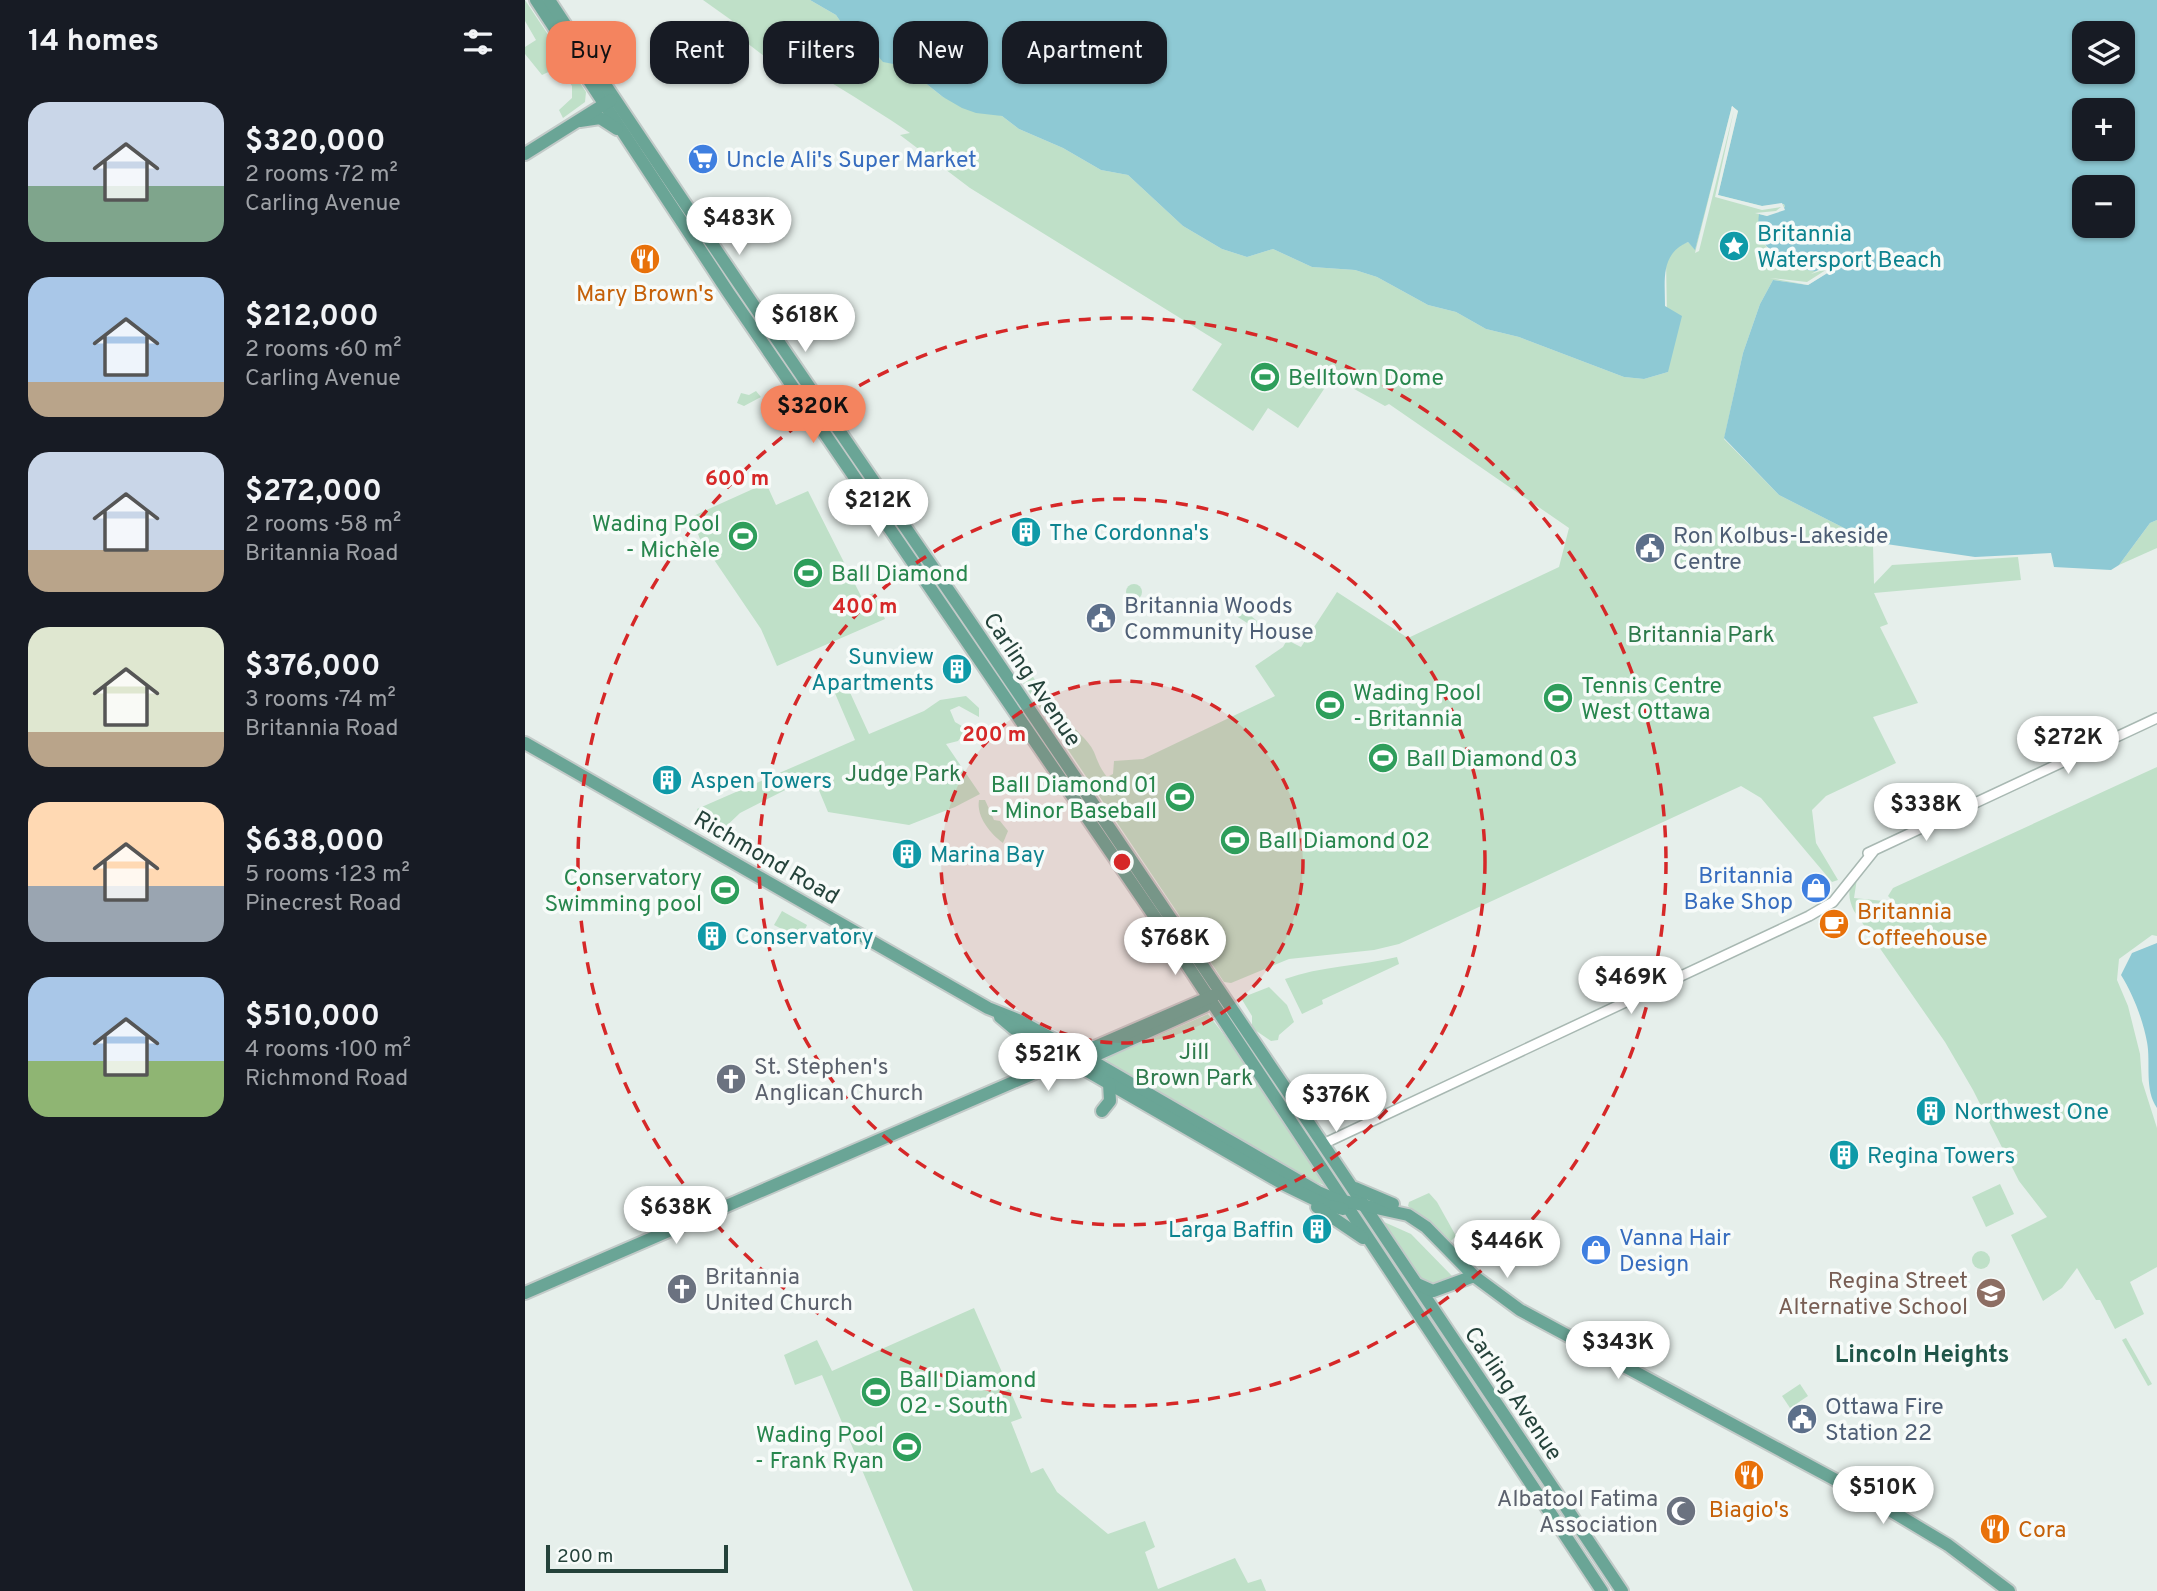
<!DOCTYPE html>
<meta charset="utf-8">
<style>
body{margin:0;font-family:Overpass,sans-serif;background:#242831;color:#f1f3f6;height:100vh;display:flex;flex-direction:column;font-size:26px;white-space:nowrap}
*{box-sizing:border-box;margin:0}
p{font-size:23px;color:#9ea1a6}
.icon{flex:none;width:38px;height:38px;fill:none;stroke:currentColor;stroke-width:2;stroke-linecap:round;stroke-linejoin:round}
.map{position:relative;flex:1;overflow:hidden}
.panel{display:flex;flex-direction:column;background:#171b24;width:525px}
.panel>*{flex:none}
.guide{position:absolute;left:21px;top:21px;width:665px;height:63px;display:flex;gap:14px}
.tools{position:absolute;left:1547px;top:21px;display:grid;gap:14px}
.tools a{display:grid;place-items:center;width:63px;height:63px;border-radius:14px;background:#171b24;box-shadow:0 2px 5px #0004;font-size:35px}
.scale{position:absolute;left:21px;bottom:18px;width:182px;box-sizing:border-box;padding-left:7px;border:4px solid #24423a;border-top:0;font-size:19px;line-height:24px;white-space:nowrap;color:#24423a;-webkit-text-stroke:5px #f7fbf9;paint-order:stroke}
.price{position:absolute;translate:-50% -60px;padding:0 16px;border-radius:24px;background:#fff;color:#222;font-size:23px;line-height:46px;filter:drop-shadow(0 2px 4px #0008)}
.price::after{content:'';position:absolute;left:50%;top:42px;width:21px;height:16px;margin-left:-10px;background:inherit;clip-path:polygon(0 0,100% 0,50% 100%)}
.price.on{background:#f4845f;color:#111}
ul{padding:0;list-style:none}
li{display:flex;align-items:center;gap:21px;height:175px;padding:0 28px}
li span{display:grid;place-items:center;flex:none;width:196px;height:140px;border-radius:21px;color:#555}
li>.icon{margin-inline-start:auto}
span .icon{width:84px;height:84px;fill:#fffc;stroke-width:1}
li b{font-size:30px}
h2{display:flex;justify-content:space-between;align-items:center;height:84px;padding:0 28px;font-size:30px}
.chip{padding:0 24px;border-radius:21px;background:#171b24;box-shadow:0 2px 5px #0004;font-size:24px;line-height:63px}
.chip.on{background:#f4845f;color:#111}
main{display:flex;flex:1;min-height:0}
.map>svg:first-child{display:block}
.green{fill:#bfe0c8}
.water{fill:#8ec9d4;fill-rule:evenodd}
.pier{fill:#e6efeb}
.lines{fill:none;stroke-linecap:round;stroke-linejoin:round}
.minor-casing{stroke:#a8b8b2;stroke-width:12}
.major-casing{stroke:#c2cac8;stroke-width:16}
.minor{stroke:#fff;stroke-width:9}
.major{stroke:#6aa596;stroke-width:12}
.ring{fill:none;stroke:#d62828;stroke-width:3.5;stroke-dasharray:12 9}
.labels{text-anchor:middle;stroke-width:7;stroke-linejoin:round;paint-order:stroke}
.shop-label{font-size:23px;fill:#366cbe;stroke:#f7fbf9;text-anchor:start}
.culture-label{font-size:23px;fill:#0d838f;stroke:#f7fbf9;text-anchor:start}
.food-label{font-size:23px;fill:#c56008;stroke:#f7fbf9}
.leisure-label{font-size:23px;fill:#27864d;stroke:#f7fbf9;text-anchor:start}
.service-label{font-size:23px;fill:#4e5e75;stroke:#f7fbf9;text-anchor:start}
.park-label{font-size:23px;fill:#2d7a4b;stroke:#f7fbf9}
.street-label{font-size:23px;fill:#24423a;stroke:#f7fbf9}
.worship-label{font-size:23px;fill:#5b616d;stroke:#f7fbf9;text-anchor:start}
.education-label{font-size:23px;fill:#785e54;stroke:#f7fbf9;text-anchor:end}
.neighbourhood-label{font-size:24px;font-weight:bold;fill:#1f5548;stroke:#f7fbf9}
.centre{fill:#d62828;stroke:#f7fbf9;stroke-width:3.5}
.ring-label{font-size:21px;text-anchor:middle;font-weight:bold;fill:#d62828;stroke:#f7fbf9;stroke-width:7;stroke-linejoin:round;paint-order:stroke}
</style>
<main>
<section class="panel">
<h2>14 homes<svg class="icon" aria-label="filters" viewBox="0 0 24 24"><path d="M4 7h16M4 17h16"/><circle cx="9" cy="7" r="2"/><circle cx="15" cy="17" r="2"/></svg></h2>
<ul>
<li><span style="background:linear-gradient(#c9d6e8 60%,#7fa58c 0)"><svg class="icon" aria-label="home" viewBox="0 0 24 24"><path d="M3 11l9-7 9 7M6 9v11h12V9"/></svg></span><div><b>$320,000</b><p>2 rooms · 72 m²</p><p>Carling Avenue</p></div></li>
<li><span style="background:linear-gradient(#a9c7e8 75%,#b9a48a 0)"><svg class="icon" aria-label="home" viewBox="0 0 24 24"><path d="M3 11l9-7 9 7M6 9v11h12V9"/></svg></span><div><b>$212,000</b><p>2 rooms · 60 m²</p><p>Carling Avenue</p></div></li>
<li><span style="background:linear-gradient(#c9d6e8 70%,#b9a48a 0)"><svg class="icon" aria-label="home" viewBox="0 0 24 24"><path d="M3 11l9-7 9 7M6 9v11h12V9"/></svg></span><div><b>$272,000</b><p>2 rooms · 58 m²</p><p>Britannia Road</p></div></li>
<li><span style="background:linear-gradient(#dfe7d0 75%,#b9a48a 0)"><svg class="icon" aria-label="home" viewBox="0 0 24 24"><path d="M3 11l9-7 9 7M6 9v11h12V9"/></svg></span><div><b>$376,000</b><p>3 rooms · 74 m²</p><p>Britannia Road</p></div></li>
<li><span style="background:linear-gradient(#ffd9b3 60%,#9aa5b1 0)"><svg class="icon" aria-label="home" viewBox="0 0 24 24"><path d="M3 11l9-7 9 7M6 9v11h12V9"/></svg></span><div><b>$638,000</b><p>5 rooms · 123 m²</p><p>Pinecrest Road</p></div></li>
<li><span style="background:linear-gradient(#a9c7e8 60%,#8fb573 0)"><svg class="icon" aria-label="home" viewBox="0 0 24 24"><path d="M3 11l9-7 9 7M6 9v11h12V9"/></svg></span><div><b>$510,000</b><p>4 rooms · 100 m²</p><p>Richmond Road</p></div></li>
</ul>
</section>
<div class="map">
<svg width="1632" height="1591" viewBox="0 0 1632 1591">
<rect width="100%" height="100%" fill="#e6efeb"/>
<!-- green -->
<g class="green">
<polygon points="0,0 61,92 60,102 38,118 34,110 47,98 47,86 34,67 17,75 0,54 0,47 11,40 0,21"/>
<path d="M178 0H285L311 15 326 37 344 46 349 56 379 66 418 97 477 116 494 129 538 148 576 170 603 175 658 226 697 249 722 257 748 249 787 267 830 270 852 277 903 305 931 312 961 329 994 337 1099 377 1119 379 1143 372 1141 260 1151 247 1163 242 1170 249 1205 109 1210 106 1260 207 1232 227 1236 240 1246 252 1306 263 1311 267 1283 285 1248 280 1235 304 1218 353 1199 439 1254 495 1325 531 1327 539 1348 544 1349 584 1367 565 1493 557 1496 580 1349 593 1363 624 1355 627 1393 703 1348 717 1371 763 1301 796 1287 810 1291 843 1313 880 1307 882 1236 798 1216 786 874 944 849 950 764 959 706 983 699 982 462 629 466 627 486 640 494 657 532 711 541 715C547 730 563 738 569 752 573 762 575 768 582 777L588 774 589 761 618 759 750 696 730 666 758 647 762 640 776 647 812 592 883 638 1034 567 1044 528 864 404 860 406 813 380 801 386 773 428 743 408 728 431 667 390 697 344 445 188 375 135 385 133C360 116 336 101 310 85 294 76 281 72 268 59H243L222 43 223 32Z"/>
<polygon points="231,391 236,397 219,406 212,403 216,393 224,395"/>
<polygon points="241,483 251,505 283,491 337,598 348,593 360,619 252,666 236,629 175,539 166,517"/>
<polygon points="1632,520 1632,548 1594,565 1625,523"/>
<polygon points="373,529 385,543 683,983 372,531"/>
<circle cx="609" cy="592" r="8"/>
<polygon points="701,602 716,607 733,622 733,630 702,610 699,605"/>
<polygon points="322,686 344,734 399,711 415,700 441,696 454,708 454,717 434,706 425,710 430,722 442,729 433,741 421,744 455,794 430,807 384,825 303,812 288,776 215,813 192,835 177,826 172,809 330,740 309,691"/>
<path d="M1632 767V936L1627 935 1594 959 1592 980 1603 1006 1615 1054 1617 1081 1632 1128V1267L1605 1282 1619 1314 1590 1329 1575 1300H1571L1552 1268 1537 1288 1518 1301 1486 1235 1522 1217 1494 1181 1448 1090 1420 1042 1329 911C1321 894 1324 887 1333 872L1329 898 1369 902 1363 896 1368 888Z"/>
<path d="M454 800H460L469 820 475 821 483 831 478 843C466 834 451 817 454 800Z"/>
<polygon points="257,911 282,925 276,939 249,925"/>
<path d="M872 957 874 964 797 1000 798 1004 777 1014 760 979C796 966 835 966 872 957Z"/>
<polygon points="744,987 762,1005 769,1022 754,1035 753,1040 746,1041 727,1028 727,1016 716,998"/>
<polygon points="683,1014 719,1061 801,1186 775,1175 580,1063 582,1058"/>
<polygon points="1475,1184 1489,1214 1461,1227 1447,1197"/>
<polygon points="904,1193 912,1202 931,1236 926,1241 883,1206 884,1202"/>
<polygon points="859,1222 886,1234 929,1278 910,1287 898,1282"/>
<circle cx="1456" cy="1260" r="9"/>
<polygon points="449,1308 497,1418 486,1422 506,1473 518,1468 532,1492 583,1534 620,1521 630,1547 620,1552 633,1589 710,1558 723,1583 736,1579 741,1591 388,1591 297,1375 270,1385 259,1355 292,1340 307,1371"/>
<polygon points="1601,1338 1627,1384 1623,1386 1597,1340"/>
<polygon points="1275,1384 1283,1396 1265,1408 1257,1396"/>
</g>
<!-- water -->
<g class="water">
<path d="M285 0H1632V520L1625 523 1594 565 1586 570 1529 567 1526 553 1450 557 1327 539 1325 531 1254 495 1199 438 1218 353 1235 304 1248 280 1283 285 1311 267 1306 263C1302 265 1296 270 1291 271 1285 272 1275 267 1269 265 1246 256 1230 240 1234 214L1242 216 1260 207 1259 204 1237 206 1193 195 1213 111 1207 106 1170 250 1163 242C1135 254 1140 280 1140 306L1157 316 1143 372 1119 379 1099 377 994 337 961 329 931 312 903 305 852 277 830 270 787 267 748 249 722 257 697 249 658 226 603 175 576 170 538 148 494 129 477 116 451 113 437 108 418 97 379 66 358 62 344 46 326 37 311 15ZM1559 33H1598V72H1559ZM1559 110H1598V149H1559ZM1559 187H1598V226H1559Z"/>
<circle cx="218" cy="536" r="8"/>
<path d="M1632 943V1108C1619 1089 1626 1063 1622 1042 1618 1020 1608 994 1596 975L1607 953Z"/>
</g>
<!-- pier -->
<g class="pier">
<polygon points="1207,106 1213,111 1193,195 1237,206 1257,203 1260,210 1242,216 1230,213 1251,211 1256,207 1237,210 1190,197 1209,110 1174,251 1170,253"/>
<polygon points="1306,263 1309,264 1309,269 1283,285 1245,278 1282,282 1304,268 1286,274"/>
</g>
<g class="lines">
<!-- minor casing -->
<g class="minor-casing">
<g id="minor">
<polyline points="1343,853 1632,718"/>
<polyline points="798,1144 1284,916 1308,902 1348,852"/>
</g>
</g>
<!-- major casing -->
<g class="major-casing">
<g id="major">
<polyline points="11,0 203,292 645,939 1077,1591"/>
<path d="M24 0C162 209 304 416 446 623 665 944 881 1268 1097 1591"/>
<polyline points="55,121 75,118 92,129"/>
<polyline points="0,154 86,100"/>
<polyline points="0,743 463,1008 493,1020 555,1054 793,1192 810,1199 883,1215 901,1227 949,1276 995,1310 1348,1500 1423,1545 1484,1591"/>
<polyline points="475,1017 488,1028 760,1185 801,1205 818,1209"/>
<polyline points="560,1060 680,1006"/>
<polyline points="577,1111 585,1101 584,1083"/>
<polyline points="830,1188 868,1204"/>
<polyline points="792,1207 838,1238"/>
<polyline points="892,1284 908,1291 949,1276"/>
<polyline points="0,1293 690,995"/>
</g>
</g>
<!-- minor -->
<use href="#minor" class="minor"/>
<!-- major -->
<use href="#major" class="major"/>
</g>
<!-- distance rings -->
<circle cx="597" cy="862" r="181" fill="#d62828" fill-opacity=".12"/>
<g class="ring">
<circle cx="597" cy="862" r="181"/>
<circle cx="597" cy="862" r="363"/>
<circle cx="597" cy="862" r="544"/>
</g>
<!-- icons -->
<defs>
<g id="supermarket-disc" transform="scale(1.575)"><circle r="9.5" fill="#3f7fe0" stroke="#f7fbf9"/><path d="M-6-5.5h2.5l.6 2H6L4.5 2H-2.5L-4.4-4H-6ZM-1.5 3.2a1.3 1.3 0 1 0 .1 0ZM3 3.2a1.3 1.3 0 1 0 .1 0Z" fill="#fff"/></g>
<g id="sight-disc" transform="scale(1.575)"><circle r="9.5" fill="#0f9aa8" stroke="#f7fbf9"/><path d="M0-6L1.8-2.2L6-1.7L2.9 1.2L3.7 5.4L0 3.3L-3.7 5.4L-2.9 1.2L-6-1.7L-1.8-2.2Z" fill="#fff"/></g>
<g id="restaurant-disc" transform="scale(1.575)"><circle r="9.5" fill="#e8710a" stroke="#f7fbf9"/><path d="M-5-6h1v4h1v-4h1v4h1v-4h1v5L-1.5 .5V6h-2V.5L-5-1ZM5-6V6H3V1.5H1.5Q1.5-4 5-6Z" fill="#fff"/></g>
<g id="stadium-disc" transform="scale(1.575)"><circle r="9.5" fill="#2e9e5b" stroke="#f7fbf9"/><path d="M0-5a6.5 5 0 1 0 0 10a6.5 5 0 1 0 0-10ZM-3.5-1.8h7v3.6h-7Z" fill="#fff"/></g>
<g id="building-disc" transform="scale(1.575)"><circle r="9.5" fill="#0f9aa8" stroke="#f7fbf9"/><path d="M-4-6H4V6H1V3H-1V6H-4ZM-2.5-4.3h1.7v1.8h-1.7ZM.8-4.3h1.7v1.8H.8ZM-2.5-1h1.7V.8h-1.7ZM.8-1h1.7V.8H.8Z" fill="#fff"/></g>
<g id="civic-disc" transform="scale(1.575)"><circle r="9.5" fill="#5c6f8a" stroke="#f7fbf9"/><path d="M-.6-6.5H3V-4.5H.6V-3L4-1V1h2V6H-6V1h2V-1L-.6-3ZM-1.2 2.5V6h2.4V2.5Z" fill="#fff"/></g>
<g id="shop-disc" transform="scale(1.575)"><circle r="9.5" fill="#3f7fe0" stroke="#f7fbf9"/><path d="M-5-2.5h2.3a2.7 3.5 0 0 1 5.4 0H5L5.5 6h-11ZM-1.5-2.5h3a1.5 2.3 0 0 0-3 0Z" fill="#fff"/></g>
<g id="cafe-disc" transform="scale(1.575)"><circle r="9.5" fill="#e8710a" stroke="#f7fbf9"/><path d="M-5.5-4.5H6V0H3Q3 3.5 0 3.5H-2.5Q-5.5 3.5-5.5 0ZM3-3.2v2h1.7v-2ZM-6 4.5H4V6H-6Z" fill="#fff"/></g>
<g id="church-disc" transform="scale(1.575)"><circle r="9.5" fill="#6b7280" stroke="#f7fbf9"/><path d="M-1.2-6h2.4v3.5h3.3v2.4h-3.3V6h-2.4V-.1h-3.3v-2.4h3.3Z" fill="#fff"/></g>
<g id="school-disc" transform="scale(1.575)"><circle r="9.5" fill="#8d6e63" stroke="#f7fbf9"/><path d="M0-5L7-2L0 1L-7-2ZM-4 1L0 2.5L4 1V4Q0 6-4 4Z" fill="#fff"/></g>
<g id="mosque-disc" transform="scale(1.575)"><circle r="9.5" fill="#6b7280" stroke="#f7fbf9"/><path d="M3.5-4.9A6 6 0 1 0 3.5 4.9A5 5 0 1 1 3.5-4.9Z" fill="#fff"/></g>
</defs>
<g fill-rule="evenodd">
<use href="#supermarket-disc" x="178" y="159"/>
<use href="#sight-disc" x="1209" y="246"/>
<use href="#restaurant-disc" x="120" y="259"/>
<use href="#stadium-disc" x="740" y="377"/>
<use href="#building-disc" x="501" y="532"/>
<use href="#stadium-disc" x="218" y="536"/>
<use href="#civic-disc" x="1125" y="548"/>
<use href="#stadium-disc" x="283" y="573"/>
<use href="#civic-disc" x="576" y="618"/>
<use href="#building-disc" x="432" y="669"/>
<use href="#stadium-disc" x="1033" y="698"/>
<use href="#stadium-disc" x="805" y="705"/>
<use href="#stadium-disc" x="858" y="758"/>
<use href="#building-disc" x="142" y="780"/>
<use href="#stadium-disc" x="655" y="797"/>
<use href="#stadium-disc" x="710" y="840"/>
<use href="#building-disc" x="382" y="854"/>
<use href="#shop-disc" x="1291" y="888"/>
<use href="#stadium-disc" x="200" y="890"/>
<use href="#cafe-disc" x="1309" y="924"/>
<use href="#building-disc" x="187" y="936"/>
<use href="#church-disc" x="206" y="1079"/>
<use href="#building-disc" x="1406" y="1111"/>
<use href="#building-disc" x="1319" y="1155"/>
<use href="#building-disc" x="792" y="1229"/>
<use href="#shop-disc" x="1071" y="1250"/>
<use href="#church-disc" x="157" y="1289"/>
<use href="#school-disc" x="1466" y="1293"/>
<use href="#stadium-disc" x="351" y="1392"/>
<use href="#civic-disc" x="1277" y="1419"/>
<use href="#stadium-disc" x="382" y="1447"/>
<use href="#restaurant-disc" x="1224" y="1475"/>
<use href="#mosque-disc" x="1156" y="1511"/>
<use href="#restaurant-disc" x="1470" y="1529"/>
</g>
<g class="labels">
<!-- shop labels -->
<g class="shop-label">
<text x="201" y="167">Uncle Ali's Super Market</text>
<text x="1268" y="883" text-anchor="end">Britannia<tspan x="1268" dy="26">Bake Shop</tspan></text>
<text x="1094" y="1245">Vanna Hair<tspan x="1094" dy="26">Design</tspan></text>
</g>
<!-- culture labels -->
<g class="culture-label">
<text x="1232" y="241">Britannia<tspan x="1232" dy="26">Watersport Beach</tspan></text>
<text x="524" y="540">The Cordonna's</text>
<text x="409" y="664" text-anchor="end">Sunview<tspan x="409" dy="26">Apartments</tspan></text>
<text x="165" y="788">Aspen Towers</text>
<text x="405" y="862">Marina Bay</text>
<text x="210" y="944">Conservatory</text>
<text x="1429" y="1119">Northwest One</text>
<text x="1342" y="1163">Regina Towers</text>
<text x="769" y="1237" text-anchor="end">Larga Baffin</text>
</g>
<!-- food labels -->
<g class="food-label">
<text x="120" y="301">Mary Brown's</text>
<text x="1332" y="919" text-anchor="start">Britannia<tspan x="1332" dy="26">Coffeehouse</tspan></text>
<text x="1224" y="1517">Biagio's</text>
<text x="1493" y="1537" text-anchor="start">Cora</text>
</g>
<!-- leisure labels -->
<g class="leisure-label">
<text x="763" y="385">Belltown Dome</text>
<text x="195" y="531" text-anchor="end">Wading Pool<tspan x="195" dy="26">- Michèle</tspan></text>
<text x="306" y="581">Ball Diamond</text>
<text x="1056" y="693">Tennis Centre<tspan x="1056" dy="26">West Ottawa</tspan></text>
<text x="828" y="700">Wading Pool<tspan x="828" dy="26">- Britannia</tspan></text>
<text x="881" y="766">Ball Diamond 03</text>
<text x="632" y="792" text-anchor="end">Ball Diamond 01<tspan x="632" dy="26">- Minor Baseball</tspan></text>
<text x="733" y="848">Ball Diamond 02</text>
<text x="177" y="885" text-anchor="end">Conservatory<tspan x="177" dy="26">Swimming pool</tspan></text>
<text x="374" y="1387">Ball Diamond<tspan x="374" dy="26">02 - South</tspan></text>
<text x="359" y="1442" text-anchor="end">Wading Pool<tspan x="359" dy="26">- Frank Ryan</tspan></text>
</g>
<!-- service labels -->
<g class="service-label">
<text x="1148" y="543">Ron Kolbus-Lakeside<tspan x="1148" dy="26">Centre</tspan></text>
<text x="599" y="613">Britannia Woods<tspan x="599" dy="26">Community House</tspan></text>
<text x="1300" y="1414">Ottawa Fire<tspan x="1300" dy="26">Station 22</tspan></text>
</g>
<!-- park labels -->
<g class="park-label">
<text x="1176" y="642">Britannia Park</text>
<text x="378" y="781">Judge Park</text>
<text x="669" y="1059">Jill<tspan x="669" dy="26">Brown Park</tspan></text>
</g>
<!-- street labels -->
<g class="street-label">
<text transform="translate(508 679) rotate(56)" y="8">Carling Avenue</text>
<text transform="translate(242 857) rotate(30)" y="8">Richmond Road</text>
<text transform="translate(989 1393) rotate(56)" y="8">Carling Avenue</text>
</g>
<!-- worship labels -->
<g class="worship-label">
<text x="229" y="1074">St. Stephen's<tspan x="229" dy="26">Anglican Church</tspan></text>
<text x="180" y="1284">Britannia<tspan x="180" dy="26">United Church</tspan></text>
<text x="1133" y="1506" text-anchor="end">Albatool Fatima<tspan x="1133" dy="26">Association</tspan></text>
</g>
<!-- education labels -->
<g class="education-label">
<text x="1443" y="1288">Regina Street<tspan x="1443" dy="26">Alternative School</tspan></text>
</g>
<!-- neighbourhood labels -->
<g class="neighbourhood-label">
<text x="1397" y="1362">Lincoln Heights</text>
</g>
</g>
<circle cx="597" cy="862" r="10" class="centre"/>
<g class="ring-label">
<text x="212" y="485">600 m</text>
<text x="340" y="613">400 m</text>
<text x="469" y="741">200 m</text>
</g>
</svg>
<div class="tools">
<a><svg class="icon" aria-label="layers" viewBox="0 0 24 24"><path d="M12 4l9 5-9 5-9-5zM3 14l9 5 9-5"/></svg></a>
<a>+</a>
<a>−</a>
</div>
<div class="scale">200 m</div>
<b class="price" style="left:214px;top:257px">$483K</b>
<b class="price" style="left:280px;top:354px">$618K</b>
<b class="price on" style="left:288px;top:445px">$320K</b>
<b class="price" style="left:353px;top:539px">$212K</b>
<b class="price" style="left:1543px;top:776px">$272K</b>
<b class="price" style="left:1401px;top:843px">$338K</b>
<b class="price" style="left:650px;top:977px">$768K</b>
<b class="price" style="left:1106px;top:1016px">$469K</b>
<b class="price" style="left:523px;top:1093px">$521K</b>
<b class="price" style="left:811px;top:1134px">$376K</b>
<b class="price" style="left:151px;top:1246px">$638K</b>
<b class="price" style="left:982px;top:1280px">$446K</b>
<b class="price" style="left:1093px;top:1381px">$343K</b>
<b class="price" style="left:1358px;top:1526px">$510K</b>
<div class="guide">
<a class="chip on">Buy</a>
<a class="chip">Rent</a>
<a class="chip">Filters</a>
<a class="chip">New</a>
<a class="chip">Apartment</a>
</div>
</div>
</main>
